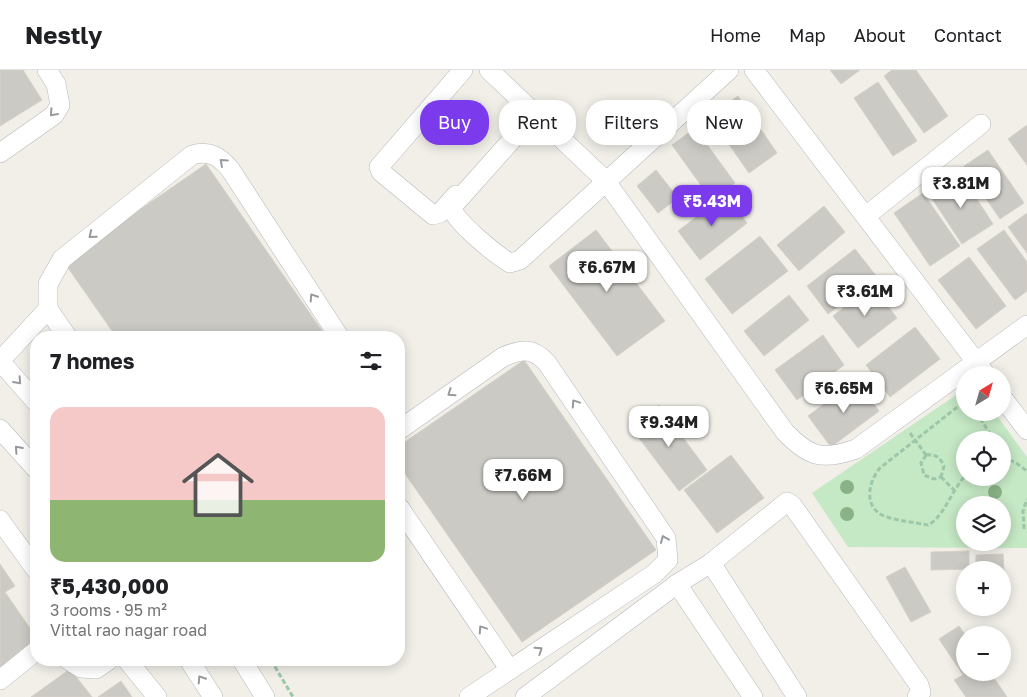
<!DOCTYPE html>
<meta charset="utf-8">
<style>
body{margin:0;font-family:"Golos Text",sans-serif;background:#f2f2f2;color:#202124;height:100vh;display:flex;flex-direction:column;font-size:19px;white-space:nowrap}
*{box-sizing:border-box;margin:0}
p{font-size:16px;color:#757577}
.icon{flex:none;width:28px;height:28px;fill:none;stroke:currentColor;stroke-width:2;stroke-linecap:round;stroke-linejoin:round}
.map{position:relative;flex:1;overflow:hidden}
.drawer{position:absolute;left:30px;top:261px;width:375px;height:335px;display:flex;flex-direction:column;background:#fff;border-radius:20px;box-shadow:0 2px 12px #0003}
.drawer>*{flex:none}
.hud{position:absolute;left:420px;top:30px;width:475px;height:45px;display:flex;gap:10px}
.needle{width:32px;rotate:37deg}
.fabs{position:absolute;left:956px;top:296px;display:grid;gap:10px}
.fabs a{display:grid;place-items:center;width:55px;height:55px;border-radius:50%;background:#fff;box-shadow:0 2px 12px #0003;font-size:25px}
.price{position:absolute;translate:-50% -42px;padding:0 11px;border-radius:10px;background:#fff;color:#222;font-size:16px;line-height:32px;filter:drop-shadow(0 1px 2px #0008)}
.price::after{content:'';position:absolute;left:50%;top:30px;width:15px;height:11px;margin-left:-8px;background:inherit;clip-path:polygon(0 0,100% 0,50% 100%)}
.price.on{background:#7c3aed;color:#fff}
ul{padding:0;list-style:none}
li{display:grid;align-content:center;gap:10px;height:265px;padding:0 20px}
li span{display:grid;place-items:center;height:155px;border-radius:15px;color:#555}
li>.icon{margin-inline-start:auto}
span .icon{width:90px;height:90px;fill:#fffc;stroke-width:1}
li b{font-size:21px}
h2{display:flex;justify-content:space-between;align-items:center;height:60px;padding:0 20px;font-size:21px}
.pill{padding:0 18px;border-radius:20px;background:#fff;box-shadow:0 2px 12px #0003;font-size:18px;line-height:45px}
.pill.on{background:#7c3aed;color:#fff}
header{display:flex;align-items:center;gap:30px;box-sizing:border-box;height:70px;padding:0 25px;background:#fff;border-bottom:1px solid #e0e0e0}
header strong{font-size:24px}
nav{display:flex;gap:28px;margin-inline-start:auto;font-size:18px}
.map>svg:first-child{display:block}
.green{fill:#c5e8c5;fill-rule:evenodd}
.building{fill:#cccac5;stroke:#d6d1c6}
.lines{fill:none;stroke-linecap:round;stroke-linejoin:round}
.minor-casing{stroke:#b5b8bc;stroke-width:20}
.path{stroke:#9cc7a9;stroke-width:3;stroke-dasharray:5 2.5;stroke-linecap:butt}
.minor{stroke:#fff;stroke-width:19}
.tree{fill:#89b387}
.oneway{stroke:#979a9d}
</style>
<header>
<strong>Nestly</strong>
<nav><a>Home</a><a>Map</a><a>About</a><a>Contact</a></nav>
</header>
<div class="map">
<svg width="1027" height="627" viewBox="0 0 1027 627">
<rect width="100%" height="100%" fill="#f1efe8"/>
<!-- green -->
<path class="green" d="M965 319V342L995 343 1027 387V478L848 477 812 423ZM965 370H1002V408H965ZM965 435H1002V472H965Z"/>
<!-- building -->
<g class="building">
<polygon points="0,0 23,0 42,30 0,56"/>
<polygon points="830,0 860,0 841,14"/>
<polygon points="892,0 916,0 948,46 924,63 884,6"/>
<polygon points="878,12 917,71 893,86 854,28"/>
<polygon points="738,26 777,83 749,103 709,46"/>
<polygon points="1027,55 1027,95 1008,69"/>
<polygon points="695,58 735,113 711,129 672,75"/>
<polygon points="988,80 1024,133 1000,149 964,96"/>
<polygon points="206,94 327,268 117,268 64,192"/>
<polygon points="656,100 678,128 658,143 637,116"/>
<polygon points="960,103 993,154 962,174 929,124"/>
<polygon points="923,123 960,176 930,196 894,143"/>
<polygon points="725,125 747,153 700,190 678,161"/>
<polygon points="824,136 845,162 799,201 777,175"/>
<polygon points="1027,143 1027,183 1008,157"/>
<polygon points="596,160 665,251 617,286 549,196"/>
<polygon points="1004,160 1027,192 1027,221 1015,230 977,179"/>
<polygon points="760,166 788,201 732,244 705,209"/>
<polygon points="855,179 877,207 828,244 807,216"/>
<polygon points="969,187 1006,236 976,259 938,210"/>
<polygon points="872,216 897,248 858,278 833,246"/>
<polygon points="789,225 809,250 764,286 744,261"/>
<polygon points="915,257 940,289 890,327 866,295"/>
<polygon points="823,265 844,295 797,330 775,300"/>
<polygon points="524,290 656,480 522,572 399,395 399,376"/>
<polygon points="856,310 879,341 831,377 808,346"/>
<polygon points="659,335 707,400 679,421 630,356"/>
<polygon points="731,385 764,428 717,463 684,420"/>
<polygon points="969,481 969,499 931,500 931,482"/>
<polygon points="1003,484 1004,501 976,500 976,485"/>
<polygon points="0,494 15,516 5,522 36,567 36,573 0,599"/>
<polygon points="905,497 931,542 911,552 886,507"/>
<polygon points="959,556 965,565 965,602 990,602 1007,627 966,627 954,610 963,605 939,569"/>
<polygon points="70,599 92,627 31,627"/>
<polygon points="121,611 132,627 98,627"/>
</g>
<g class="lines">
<!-- minor casing -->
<g class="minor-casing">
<g id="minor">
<path d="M489 0 605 110 785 362C809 387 822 391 856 379L1027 255"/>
<polyline points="754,0 986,305"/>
<path d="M535 44 452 137C452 150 498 186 510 193L520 190 729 0"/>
<polyline points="0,83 54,45 60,35 56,14 47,0"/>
<polyline points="456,125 440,143 433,145 381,102 379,97 463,0"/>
<polyline points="866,146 981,54"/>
<polyline points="48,239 68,268"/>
<path d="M0 291 48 239V214L62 189 192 85C209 80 219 86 230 99L340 268"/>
<polyline points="0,291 36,332"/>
<polyline points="1002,327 1027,360"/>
<polyline points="0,359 36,399"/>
<path d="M399 360 503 287C521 279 533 277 547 293L666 468 668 490 654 504 469 627"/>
<polyline points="399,437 510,600"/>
<polyline points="0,450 36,500"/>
<polyline points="711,493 797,627"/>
<polyline points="677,514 753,627"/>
<polyline points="68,590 81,598 96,599 109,590"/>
<polyline points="127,590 157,627"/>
<polyline points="189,590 213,627"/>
<polyline points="242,590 265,627"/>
<polyline points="0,610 36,581"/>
<polyline points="525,627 677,514 711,493 787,432 792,435 919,615 921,622 917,627"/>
</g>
</g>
<!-- path -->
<g class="path">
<path d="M965 337 956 338 880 398C869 411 863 435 882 445 895 451 914 452 928 455 943 448 952 420 965 406"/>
<polyline points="976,342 994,370"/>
<polyline points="910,363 926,385"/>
<polyline points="926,385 921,393 924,405 934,409 941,407"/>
<path d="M926 385C936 384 940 387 944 396L941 407"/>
<polyline points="1002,388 1015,392 1027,401"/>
<polyline points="941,407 954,420"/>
<polyline points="1024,459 1023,441 1027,429"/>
<polyline points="271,590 293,627"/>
</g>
<!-- minor -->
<use href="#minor" class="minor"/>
</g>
<!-- trees -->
<g class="tree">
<circle cx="847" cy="417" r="7"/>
<circle cx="995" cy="422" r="7"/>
<circle cx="847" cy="444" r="7"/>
</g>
<!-- one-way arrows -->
<defs><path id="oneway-chevron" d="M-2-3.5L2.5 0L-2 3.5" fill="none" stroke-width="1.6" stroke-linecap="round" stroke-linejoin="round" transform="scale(1.25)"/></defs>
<g class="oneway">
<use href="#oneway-chevron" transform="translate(53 43) rotate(132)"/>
<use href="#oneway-chevron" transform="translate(223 92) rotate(-138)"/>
<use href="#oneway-chevron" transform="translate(92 165) rotate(141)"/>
<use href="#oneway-chevron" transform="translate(313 227) rotate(-123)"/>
<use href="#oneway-chevron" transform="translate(18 311) rotate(48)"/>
<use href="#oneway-chevron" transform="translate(451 323) rotate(145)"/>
<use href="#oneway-chevron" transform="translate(575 333) rotate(-124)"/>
<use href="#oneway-chevron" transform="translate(18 379) rotate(-132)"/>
<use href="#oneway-chevron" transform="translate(664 469) rotate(-113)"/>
<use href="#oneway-chevron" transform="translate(482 559) rotate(-124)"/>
<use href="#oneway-chevron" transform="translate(539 580) rotate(-34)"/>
<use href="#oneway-chevron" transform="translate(201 609) rotate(-123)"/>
</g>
</svg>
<div class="fabs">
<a><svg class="needle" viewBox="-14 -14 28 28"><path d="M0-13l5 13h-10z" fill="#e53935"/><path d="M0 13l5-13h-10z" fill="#757577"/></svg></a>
<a><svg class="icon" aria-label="locate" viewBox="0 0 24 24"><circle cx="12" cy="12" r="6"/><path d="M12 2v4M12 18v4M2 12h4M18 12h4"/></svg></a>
<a><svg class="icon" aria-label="layers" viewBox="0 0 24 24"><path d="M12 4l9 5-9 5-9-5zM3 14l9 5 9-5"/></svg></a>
<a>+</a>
<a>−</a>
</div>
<b class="price" style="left:961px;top:139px">₹3.81M</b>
<b class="price on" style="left:712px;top:157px">₹5.43M</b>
<b class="price" style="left:607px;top:223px">₹6.67M</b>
<b class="price" style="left:865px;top:247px">₹3.61M</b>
<b class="price" style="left:844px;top:344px">₹6.65M</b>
<b class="price" style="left:669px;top:378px">₹9.34M</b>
<b class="price" style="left:523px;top:431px">₹7.66M</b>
<div class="hud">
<a class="pill on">Buy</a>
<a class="pill">Rent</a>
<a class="pill">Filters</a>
<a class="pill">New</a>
</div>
<section class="drawer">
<h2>7 homes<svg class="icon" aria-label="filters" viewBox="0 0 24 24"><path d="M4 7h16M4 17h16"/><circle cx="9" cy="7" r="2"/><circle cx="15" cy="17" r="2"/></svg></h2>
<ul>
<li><span style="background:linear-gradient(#f6c9c9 60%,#8fb573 0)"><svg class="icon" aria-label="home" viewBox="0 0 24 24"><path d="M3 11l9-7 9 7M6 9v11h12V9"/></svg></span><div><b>₹5,430,000</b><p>3 rooms · 95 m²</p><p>Vittal rao nagar road</p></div></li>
</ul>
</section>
</div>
